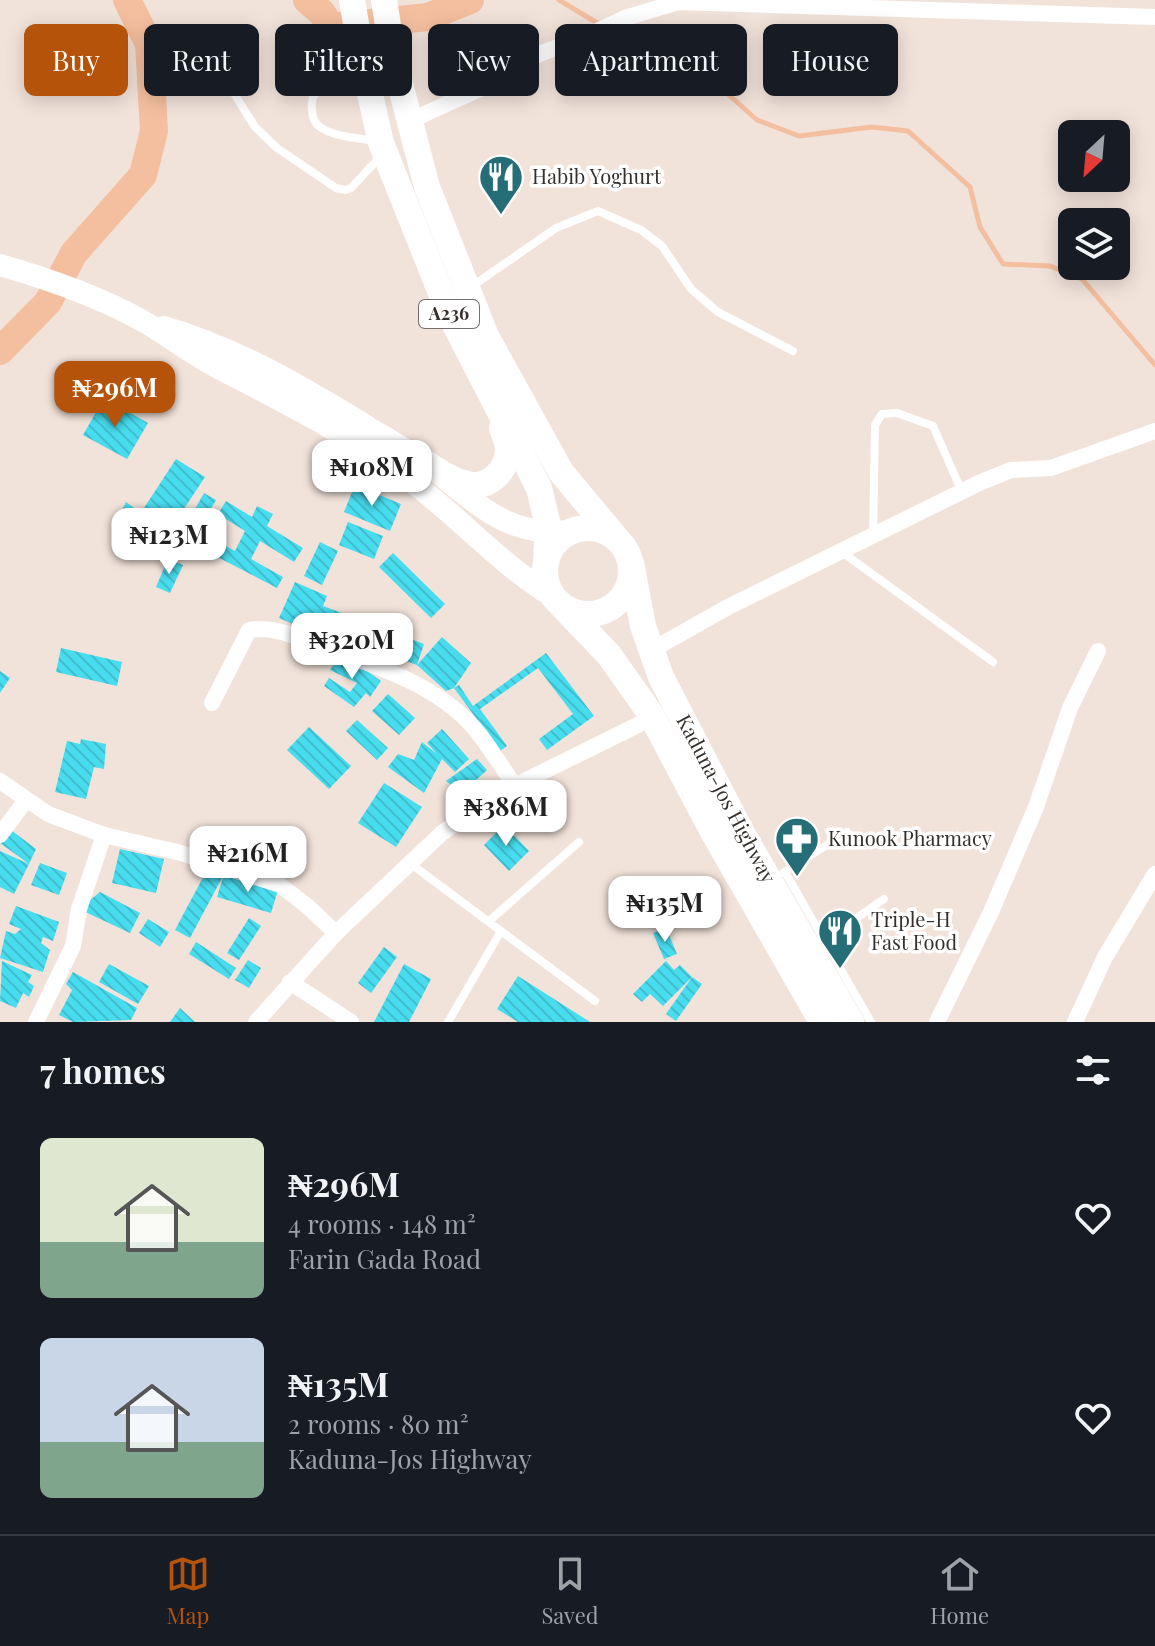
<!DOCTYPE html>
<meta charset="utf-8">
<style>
body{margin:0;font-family:"Playfair Display",serif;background:#20242c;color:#f1f3f6;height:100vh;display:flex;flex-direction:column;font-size:30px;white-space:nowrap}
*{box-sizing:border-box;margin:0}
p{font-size:26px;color:#9ea1a6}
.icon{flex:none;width:44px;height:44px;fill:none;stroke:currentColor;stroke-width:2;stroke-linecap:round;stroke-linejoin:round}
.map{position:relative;height:1022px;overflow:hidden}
.panel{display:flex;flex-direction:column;background:#171b24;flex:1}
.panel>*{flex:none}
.banner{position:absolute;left:24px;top:24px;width:1108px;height:72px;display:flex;gap:16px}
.needle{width:52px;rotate:206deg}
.fabs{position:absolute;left:1058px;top:120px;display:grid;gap:16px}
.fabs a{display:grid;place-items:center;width:72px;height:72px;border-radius:12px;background:#171b24;box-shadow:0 4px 20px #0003;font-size:40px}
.price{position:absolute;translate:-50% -68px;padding:0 18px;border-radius:16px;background:#fff;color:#222;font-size:26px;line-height:52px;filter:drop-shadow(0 2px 4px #0008)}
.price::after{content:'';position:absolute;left:50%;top:48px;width:24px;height:18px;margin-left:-12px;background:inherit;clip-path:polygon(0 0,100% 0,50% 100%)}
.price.active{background:#b45309;color:#fff}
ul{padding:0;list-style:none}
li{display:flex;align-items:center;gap:24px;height:200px;padding:0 40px}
li span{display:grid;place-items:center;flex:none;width:224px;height:160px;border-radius:12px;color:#555}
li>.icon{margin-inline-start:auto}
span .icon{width:96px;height:96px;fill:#fffc;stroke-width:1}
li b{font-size:34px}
h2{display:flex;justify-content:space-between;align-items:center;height:96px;padding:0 40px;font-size:34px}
.pill{padding:0 28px;border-radius:12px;background:#171b24;box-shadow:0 4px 20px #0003;font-size:28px;line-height:72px}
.pill.active{background:#b45309;color:#fff}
.menu{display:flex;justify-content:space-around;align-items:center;height:112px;border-top:2px solid #363941;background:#171b24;font-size:22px;color:#9ea1a6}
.menu a{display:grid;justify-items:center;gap:4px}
.menu .active{color:#b45309}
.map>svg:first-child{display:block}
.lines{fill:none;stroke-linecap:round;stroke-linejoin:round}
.stream{stroke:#f4bf9f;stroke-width:5}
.river{stroke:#f4bf9f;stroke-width:28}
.building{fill:url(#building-back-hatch)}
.service{stroke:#fff;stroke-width:8}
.minor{stroke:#fff;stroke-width:16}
.secondary{stroke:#fff;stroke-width:22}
.trunk{stroke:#fff;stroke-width:26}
.labels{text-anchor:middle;stroke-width:7;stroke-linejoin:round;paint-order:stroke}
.shield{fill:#fff;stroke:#726e6c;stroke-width:2}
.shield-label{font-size:18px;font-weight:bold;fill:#36302d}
.poi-label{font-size:20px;fill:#36302d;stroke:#fff;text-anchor:start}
.street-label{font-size:20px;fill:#36302d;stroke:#fff}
</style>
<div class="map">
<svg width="1155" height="1022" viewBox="0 0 1155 1022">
<defs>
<pattern id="building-back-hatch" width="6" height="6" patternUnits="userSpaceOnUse" patternTransform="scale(2)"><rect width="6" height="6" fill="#48dcef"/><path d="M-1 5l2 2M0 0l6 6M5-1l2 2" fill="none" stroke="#40bdcd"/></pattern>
</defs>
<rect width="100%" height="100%" fill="#f2e3da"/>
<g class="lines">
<!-- stream -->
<g class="stream">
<polyline points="559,0 599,24"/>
<polyline points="607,30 620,39 656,51 711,79 757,120 799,136 872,127 908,131 970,187 980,227 1003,264 1050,266 1082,279 1155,365"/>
</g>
<!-- river -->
<g class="river">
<polyline points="307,0 322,13 331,27 428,17 470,0"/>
<polyline points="0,351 48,302 74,253 143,175 154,131 149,44 127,0"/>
</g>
</g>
<!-- building -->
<g class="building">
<polygon points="104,398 148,423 127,459 83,435"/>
<polygon points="176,459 205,477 172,527 144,508"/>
<polygon points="355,485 401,504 390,531 344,512"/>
<polygon points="204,493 216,500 192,541 181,534"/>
<polygon points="226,501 252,517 257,506 273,514 267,526 303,548 294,562 260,541 251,559 283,577 277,588 202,549 209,537 235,551 245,531 218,514"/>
<polygon points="126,502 171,535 164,544 134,522 128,528 117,520"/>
<polygon points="348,522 383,536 374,559 339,545"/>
<polygon points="320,542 338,551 322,585 304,576"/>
<polygon points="393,553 445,604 431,618 379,567"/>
<polygon points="168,559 183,565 170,593 156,587"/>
<polygon points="295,582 327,596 323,606 424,644 417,665 314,626 311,632 279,618"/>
<polygon points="442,637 471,663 454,688 446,691 417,665"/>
<polygon points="61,648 122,662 117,686 56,672"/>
<polygon points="342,653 381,681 370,697 366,693 354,707 324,686 329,678 350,692 357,683 330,670"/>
<polygon points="546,653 594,716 547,750 539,739 573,714 538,668 480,709 507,746 500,751 454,688 459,685 473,706"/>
<polygon points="0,671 10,678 0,693"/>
<polygon points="388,694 415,718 399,735 372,711"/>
<polygon points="357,720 388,748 377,760 346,731"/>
<polygon points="309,727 351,766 329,789 287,750"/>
<polygon points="442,729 469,759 455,772 442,759 424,793 388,767 398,754 414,760 422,742 437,754 427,743"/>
<polygon points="81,739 106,744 104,769 94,767 86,799 55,792 67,741 80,744"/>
<polygon points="477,759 487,770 462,793 446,781"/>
<polygon points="384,783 422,807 396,847 358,823"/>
<polygon points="504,825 529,851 509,871 484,845"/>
<polygon points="11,830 36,849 29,864 0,843"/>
<polygon points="120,849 164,859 156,893 112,883"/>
<polygon points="0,851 29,864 14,894 0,887"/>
<polygon points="40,863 67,873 59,895 31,885"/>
<polygon points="208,868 223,876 190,938 175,930"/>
<polygon points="224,874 278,890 271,913 217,897"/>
<polygon points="100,892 140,913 130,933 79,909"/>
<polygon points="16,906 59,922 53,941 43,937 41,943 50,950 43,972 0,958 6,931 15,934 21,929 9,924"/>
<polygon points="249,918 261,926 239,960 227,953"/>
<polygon points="148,919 169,932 160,947 139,933"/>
<polygon points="666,928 677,954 664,959 653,933"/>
<polygon points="196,942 236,968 229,979 189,954"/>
<polygon points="384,947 397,957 371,993 358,983"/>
<polygon points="248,960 261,968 249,988 235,980"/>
<polygon points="2,961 32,975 28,982 34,986 29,997 23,993 16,1008 0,1001"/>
<polygon points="666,961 674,970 680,965 692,977 663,1006 650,994 642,1002 633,994"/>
<polygon points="109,964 149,986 138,1004 99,982"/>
<polygon points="404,964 431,979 409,1022 374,1022"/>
<polygon points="73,972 137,1008 131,1020 73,1022 59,1015 72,990 66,984"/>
<polygon points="518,976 590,1022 518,1022 497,1009"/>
<polygon points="692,977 702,984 676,1021 666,1014"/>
<polygon points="180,1008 195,1022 170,1022"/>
</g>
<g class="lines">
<!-- service -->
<g class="service">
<polyline points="230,87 255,127 277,148 336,188 345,190 351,188 381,156"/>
<path d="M363 87C341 87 308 79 312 111 313 118 314 123 320 127 334 137 359 138 375 141"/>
<polyline points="471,287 556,228 598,211 641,230 662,246 691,289 718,312 793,351"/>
<polyline points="873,535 875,425 882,414 897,413 933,426 962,492"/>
<polyline points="842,552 993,662"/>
<polyline points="411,864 595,1001"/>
<polyline points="785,872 871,1022"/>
<polyline points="783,873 847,832"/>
<polyline points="489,921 579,842"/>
<polyline points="825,940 884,899"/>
<polyline points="448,1022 501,931"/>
</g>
<!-- minor -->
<g class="minor">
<polyline points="409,121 491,84 537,55 582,38 625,18 678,2 1155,17"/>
<polyline points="650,651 728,607 979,483 1011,470 1051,468 1155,431"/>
<path d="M212 703 249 630C275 625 301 639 326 648 381 668 442 686 480 735 492 751 503 769 515 786"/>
<polyline points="0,781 48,814 104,835 181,853 280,885 306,905 336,933"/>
<polyline points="0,835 26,800"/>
<polyline points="290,982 351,1022"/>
<polyline points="36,1022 73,946 79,909 104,835"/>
<polyline points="256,1022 336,933 442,833 494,796 652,718"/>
<polyline points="937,1022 991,912 1036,807 1070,708 1098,651"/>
<polyline points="1075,1022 1105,957 1155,874"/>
</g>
<!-- secondary -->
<g class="secondary">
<path d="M0 265C49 279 96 295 141 320 166 334 188 351 213 365 283 402 348 433 412 482 460 518 500 564 552 596"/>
<path d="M164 327C237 348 306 389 371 429 391 441 414 454 432 468 478 504 508 538 571 531"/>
</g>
<!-- trunk -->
<g class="trunk">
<polyline points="352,0 362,59 381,143 449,313 539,488 548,525 546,562"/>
<polyline points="384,0 393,57 427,187 486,336 561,472 616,538"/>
<path d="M421 460C435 469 450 480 467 484 489 490 509 469 508 447 507 441 504 434 502 428"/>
<circle cx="588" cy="571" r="43"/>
<polyline points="631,563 643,626 661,677 742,833 851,1022"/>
<polyline points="563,607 609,655 650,713 712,830 822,1022"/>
</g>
</g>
<!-- icons -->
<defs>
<g id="restaurant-pin" transform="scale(2.3)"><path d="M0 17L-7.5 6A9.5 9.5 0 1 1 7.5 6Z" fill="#256e77" stroke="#fff"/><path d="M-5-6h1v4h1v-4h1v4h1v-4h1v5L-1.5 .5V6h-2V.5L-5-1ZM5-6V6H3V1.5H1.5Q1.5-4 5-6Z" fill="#fff"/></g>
<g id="pharmacy-pin" transform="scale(2.3)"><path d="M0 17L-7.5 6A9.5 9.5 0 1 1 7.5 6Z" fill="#256e77" stroke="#fff"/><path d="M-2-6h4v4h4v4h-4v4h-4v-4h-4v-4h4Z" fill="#fff"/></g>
</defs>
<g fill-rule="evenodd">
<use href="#restaurant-pin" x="501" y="177"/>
<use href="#pharmacy-pin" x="797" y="839"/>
<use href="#restaurant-pin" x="840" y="931"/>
</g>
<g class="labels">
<!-- shield labels -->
<rect class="shield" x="419" y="300" width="60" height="28" rx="6"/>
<g class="shield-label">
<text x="449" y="320">A236</text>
</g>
<!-- poi labels -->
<g class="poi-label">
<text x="532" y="184">Habib Yoghurt</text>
<text x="828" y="846">Kunook Pharmacy</text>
<text x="871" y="927">Triple-H<tspan x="871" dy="23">Fast Food</tspan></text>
</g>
<!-- street labels -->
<g class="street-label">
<text transform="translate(726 799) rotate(62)" y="7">Kaduna-Jos Highway</text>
</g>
</g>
</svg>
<div class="fabs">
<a><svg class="needle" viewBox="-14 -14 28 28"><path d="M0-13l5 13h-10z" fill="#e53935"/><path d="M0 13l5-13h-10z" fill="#9ea1a6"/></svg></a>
<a><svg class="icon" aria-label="layers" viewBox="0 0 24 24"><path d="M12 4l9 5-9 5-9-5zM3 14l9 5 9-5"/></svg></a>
</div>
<b class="price active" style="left:115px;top:429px">₦296M</b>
<b class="price" style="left:372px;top:508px">₦108M</b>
<b class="price" style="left:169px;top:576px">₦123M</b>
<b class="price" style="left:352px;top:681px">₦320M</b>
<b class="price" style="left:506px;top:848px">₦386M</b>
<b class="price" style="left:248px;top:894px">₦216M</b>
<b class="price" style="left:665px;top:944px">₦135M</b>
<div class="banner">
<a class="pill active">Buy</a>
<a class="pill">Rent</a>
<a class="pill">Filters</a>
<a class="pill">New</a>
<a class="pill">Apartment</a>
<a class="pill">House</a>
</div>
</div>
<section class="panel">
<h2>7 homes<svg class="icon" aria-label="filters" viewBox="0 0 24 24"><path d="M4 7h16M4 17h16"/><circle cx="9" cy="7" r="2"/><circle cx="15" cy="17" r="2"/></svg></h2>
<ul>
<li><span style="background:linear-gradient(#dfe7d0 65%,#7fa58c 0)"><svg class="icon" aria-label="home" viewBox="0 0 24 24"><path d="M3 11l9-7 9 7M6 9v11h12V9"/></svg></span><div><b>₦296M</b><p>4 rooms · 148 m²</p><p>Farin Gada Road</p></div><svg class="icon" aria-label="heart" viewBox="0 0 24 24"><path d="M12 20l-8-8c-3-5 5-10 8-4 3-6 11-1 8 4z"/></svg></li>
<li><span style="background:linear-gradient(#c9d6e8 65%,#7fa58c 0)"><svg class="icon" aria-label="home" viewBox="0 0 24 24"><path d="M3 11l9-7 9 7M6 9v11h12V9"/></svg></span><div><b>₦135M</b><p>2 rooms · 80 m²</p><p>Kaduna-Jos Highway</p></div><svg class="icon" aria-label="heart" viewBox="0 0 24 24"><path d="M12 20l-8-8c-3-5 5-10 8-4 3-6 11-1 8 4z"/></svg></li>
</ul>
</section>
<nav class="menu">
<a class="active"><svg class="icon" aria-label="map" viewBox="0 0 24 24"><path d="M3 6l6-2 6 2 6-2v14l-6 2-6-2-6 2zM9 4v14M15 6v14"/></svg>Map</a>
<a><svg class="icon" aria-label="saved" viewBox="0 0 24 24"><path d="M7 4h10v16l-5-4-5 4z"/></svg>Saved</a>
<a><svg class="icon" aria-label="home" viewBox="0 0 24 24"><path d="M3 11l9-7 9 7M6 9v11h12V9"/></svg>Home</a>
</nav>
